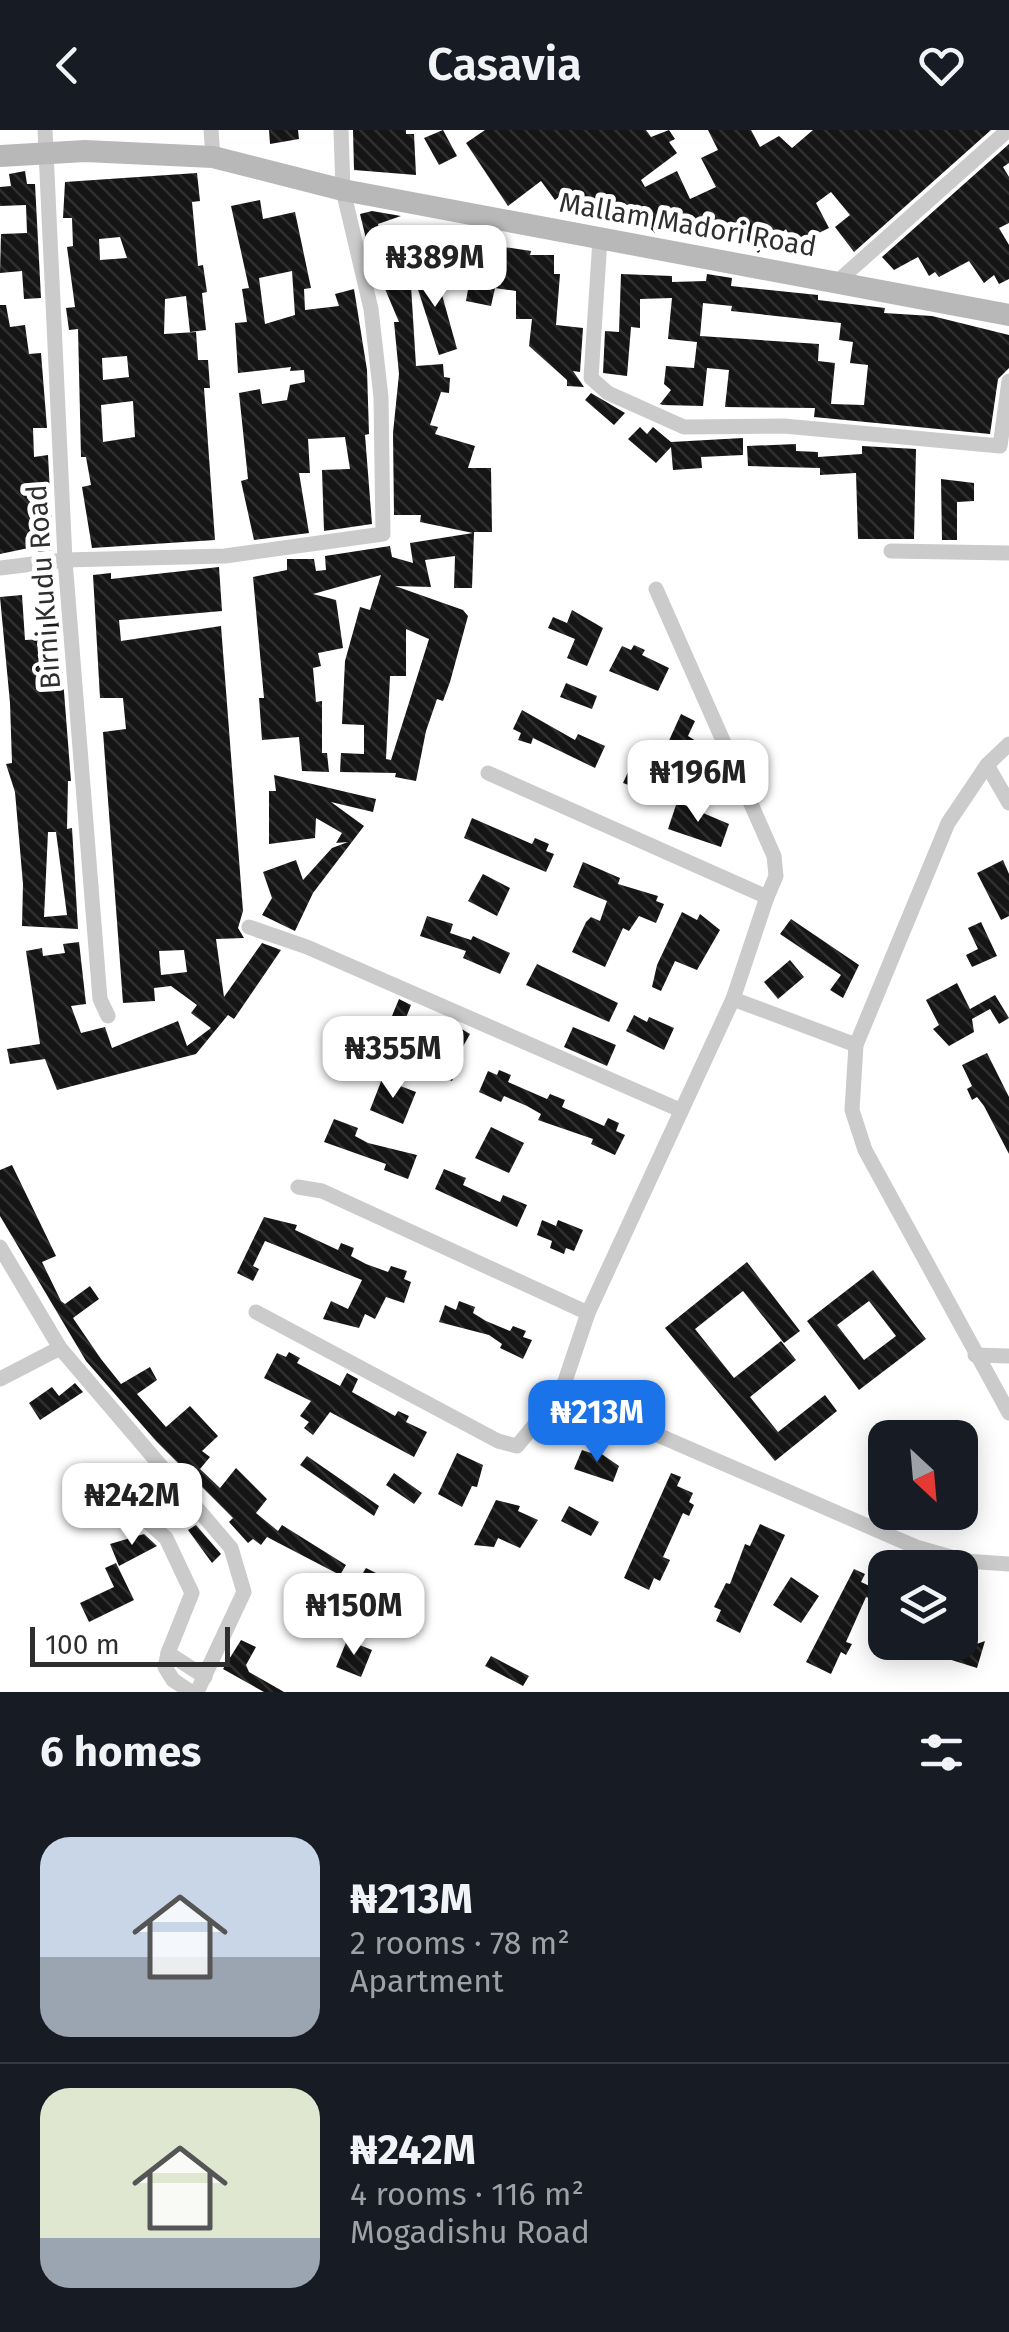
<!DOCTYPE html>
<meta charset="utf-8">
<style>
body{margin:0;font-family:"Fira Sans",sans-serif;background:#20242c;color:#f1f3f6;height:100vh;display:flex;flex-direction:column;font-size:38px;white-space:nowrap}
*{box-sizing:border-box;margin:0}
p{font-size:32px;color:#9ea1a6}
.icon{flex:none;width:55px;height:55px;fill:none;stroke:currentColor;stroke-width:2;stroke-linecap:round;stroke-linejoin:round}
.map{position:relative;height:1562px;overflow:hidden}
.side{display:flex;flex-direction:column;background:#171b24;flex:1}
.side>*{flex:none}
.needle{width:65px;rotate:154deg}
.buttons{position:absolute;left:868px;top:1290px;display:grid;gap:20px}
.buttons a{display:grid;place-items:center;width:110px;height:110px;border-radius:20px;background:#171b24;box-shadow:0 5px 25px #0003;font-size:50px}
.scale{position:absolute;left:30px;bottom:25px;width:200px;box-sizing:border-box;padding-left:10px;border:5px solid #2e2e2e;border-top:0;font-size:28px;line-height:35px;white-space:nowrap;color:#2e2e2e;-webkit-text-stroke:8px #fff;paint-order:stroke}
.price{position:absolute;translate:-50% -85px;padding:0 22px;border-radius:20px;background:#fff;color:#222;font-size:32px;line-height:65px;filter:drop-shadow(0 2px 5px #0008)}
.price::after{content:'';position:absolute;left:50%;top:60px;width:30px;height:22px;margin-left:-15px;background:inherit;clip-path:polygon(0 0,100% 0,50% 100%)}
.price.selected{background:#1a73e8;color:#fff}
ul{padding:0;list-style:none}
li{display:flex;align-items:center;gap:30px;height:250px;padding:0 40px}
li+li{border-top:2px solid #363941}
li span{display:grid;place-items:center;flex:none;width:280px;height:200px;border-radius:30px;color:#555}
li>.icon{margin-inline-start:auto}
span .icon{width:120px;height:120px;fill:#fffc;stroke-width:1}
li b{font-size:42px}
h2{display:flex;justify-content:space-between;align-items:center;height:120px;padding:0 40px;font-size:42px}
header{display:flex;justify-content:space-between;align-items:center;height:130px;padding:0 40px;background:#171b24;font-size:45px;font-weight:600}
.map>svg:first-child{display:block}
.building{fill:url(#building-back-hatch);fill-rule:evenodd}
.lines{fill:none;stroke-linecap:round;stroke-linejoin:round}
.street{stroke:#cbcbcb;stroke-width:15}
.secondary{stroke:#b8b8b8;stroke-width:22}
.labels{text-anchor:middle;stroke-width:10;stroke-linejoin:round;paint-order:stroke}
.street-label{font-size:28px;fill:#2e2e2e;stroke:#fff}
</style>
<header><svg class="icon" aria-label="back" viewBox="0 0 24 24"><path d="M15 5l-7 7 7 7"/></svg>Casavia<svg class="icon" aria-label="heart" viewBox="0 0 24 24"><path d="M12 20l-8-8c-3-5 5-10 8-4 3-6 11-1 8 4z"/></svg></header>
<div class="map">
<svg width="1009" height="1562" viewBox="0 0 1009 1562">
<defs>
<pattern id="building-back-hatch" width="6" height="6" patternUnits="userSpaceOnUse" patternTransform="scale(2.5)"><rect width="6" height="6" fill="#151515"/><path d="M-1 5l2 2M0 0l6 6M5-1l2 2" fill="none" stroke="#2f2f2f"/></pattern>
</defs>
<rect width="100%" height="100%" fill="#fff"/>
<!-- building -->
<g class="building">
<polygon points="269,0 298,0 299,9 270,14"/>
<polygon points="353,0 406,0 406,4 414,4 416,45 354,40"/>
<polygon points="443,0 457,26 439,35 424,8"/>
<polygon points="485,0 646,0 651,7 669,0 675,9 669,12 677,23 641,50 645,57 677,41 690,69 716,57 701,28 718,20 708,0 751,0 760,17 779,6 792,18 813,0 991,0 854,122 835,97 850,85 831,62 816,73 829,98 794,115 786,99 758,123 735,96 718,105 714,98 695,108 684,86 655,103 640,89 626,98 613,80 605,86 598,76 580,87 565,62 555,70 541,51 508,76 466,13"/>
<polygon points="1009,14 1009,33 1003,37 1009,47 1009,93 999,98 1009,115 1009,149 999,154 994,145 984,153 969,131 939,147 935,142 929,146 918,127 894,140 882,127"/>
<polygon points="25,41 27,54 35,54 41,168 24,169 22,141 0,143 1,104 27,103 26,75 0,76 0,57 11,56 9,44"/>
<path d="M197 43 200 71 192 72 198 136 203 135 207 162 202 163 206 200 190 202 186 166 165 169 164 204 196 202 198 230H208L210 258H204L215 410 92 418 82 357 91 355 86 327H81L78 199 69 200 66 178 75 177 67 117 73 116 72 88H63L65 52ZM120 107 127 128 100 130 99 109ZM127 226 129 247 103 250 102 228ZM133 271 135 307 103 312 101 275Z"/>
<path d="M260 70 263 89 295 82 311 158 304 159 305 180 339 176 335 164 354 159 367 240 369 304 365 305 372 394 324 401 322 340 350 339 345 307 308 309 310 343H299L309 403 254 410 241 351 248 349 239 263 260 259 262 274 287 270 290 255 305 252 304 240 290 241 291 237 238 243 235 193 247 192 242 159 249 158 231 76ZM292 141 295 185 265 194 259 148Z"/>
<path d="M372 81 401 86 378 94 384 119 391 115 397 128 403 125 410 140 416 236 443 234 444 247 450 248 449 263 441 262 430 295 438 297 435 304 475 316 468 338H491L492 402H474L472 458H454L455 426 425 430 431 457 395 456 463 480 468 486 450 552 443 571 437 569 426 601 416 651 395 647 396 643 340 642 341 623 364 624V595L342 594 345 531 360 477 370 480 381 445 313 464 336 470 343 518 318 523 321 536 313 538 316 572 322 571V623H327L329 642 302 641 299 607 262 610 259 568H264L253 447 287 440V429H314L316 441 326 440 325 426 390 416 392 427 413 433 410 413 473 403 420 392 421 385H394L393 303 399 244 394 192H399L369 121 360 84ZM406 499 429 509 391 630 386 629 390 546H406Z"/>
<polygon points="447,95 498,104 497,116 531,121 530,125 554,125 554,144 560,144 556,195 583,198 580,242 573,241 584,257 567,256 567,250 529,216 532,189 516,189 516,161 495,158 491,176 466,171 470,148 464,147 466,130 449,129 451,101 446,101"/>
<polygon points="434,136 457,219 439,225 413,144"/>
<path d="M621 144 672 146V152L706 151 707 144 732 148 731 156 818 165V170L885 178 884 183 932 186 1009 205V238L998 249 990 304 814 287 815 278 725 277 729 240 707 238 703 276 663 275 660 274 671 260 664 254 666 236 694 238 697 212 668 209 672 168 640 169V198L631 197 627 246 603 243 605 201 619 202ZM703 173 732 176 731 181 841 193 839 210 853 212 850 233 868 235 864 275 831 274 835 233 818 231 819 214 700 206Z"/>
<polygon points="0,175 6,175 10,197 25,195 29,224 41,223 47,298 33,298 34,327 48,325 53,420 38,422 38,416 0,424"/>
<polygon points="591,263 625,283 614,295 585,270"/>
<polygon points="640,297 647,304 653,297 671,312 743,308 743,325 701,327 702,338 673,340 671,317 656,333 628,309"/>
<polygon points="796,314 796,321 818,322 818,327 862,324 862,316 916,319 914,409 858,409 856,343 820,345 820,338 748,336 747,316"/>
<polygon points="941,349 974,353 974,371 957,372 957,410 942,410"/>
<path d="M219 437 222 481 119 490 121 511 221 496 243 781 238 798 244 808 216 809 224 867 262 813 281 820 234 889 228 885 196 924 57 960 45 929 10 934 7 919 40 914 26 821 42 818 43 826 65 823 63 814 79 812 86 874 71 876 81 903 105 897 112 918 178 891 187 916 211 898 191 883 197 875 171 856 154 858 155 871 123 873 103 602 126 599 123 568H100L93 445 111 443V449ZM184 820 187 842 161 845 159 821Z"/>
<path d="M55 447 71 651H68L67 699 72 698 78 799 22 796 23 754 15 662 6 634 12 633 10 573 0 467 22 465 25 510 44 509 40 448ZM48 702H56L67 785 44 787Z"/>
<polygon points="572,480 603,498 587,536 567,528 575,509 548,498 553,487 567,493"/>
<polygon points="634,515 645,520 642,525 669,538 658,561 609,541 622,516 631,520"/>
<polygon points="566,553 597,566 592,579 560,567"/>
<polygon points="522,580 575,610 578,604 605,616 595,638 533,608 531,614 518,610 521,603 513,599"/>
<polygon points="681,584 695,591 688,606 709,619 703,628 688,619 685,624 667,615"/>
<polygon points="633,631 666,652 659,666 623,653"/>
<polygon points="274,645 376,669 373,682 331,672 364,696 313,763 295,801 262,785 272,768 263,742 296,730 303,750 332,718 348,712 336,713 342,703 316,688 315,708 269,714 269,661 276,661"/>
<polygon points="677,672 729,694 721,717 668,699"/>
<polygon points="472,688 532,714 535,708 549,714 546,721 554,724 546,742 464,708"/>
<polygon points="1003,730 1009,744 1009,786 1001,790 977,743"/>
<polygon points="583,732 620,748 618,754 658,766 656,771 664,774 656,793 639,786 629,801 623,798 605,837 572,822 586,792 591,787 600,791 607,771 573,757"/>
<polygon points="483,744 510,758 497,786 468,771"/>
<polygon points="682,782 697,790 700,784 720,800 697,840 675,831 661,861 652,857 657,835"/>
<polygon points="427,786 453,794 450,803 471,810 473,806 510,823 500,844 463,828 466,821 420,806"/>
<polygon points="791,789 859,835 843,868 830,860 841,845 780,804"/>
<polygon points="981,792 997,826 972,837 966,825 978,819 968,798"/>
<polygon points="790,830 804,847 778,869 764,852"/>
<polygon points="537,834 618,873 609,892 526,855"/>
<polygon points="957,853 970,879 995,865 1009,888 999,894 990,879 972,889 974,902 949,916 933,899 939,895 926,870"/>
<polygon points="399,869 411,875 400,903 414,911 439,922 457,896 470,904 456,929 461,931 452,951 427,940 430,934 395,919 393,925 368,914 377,893 387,898"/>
<polygon points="634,885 647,892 649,887 674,898 664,920 626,901"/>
<polygon points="573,897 616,915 607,936 564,917"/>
<polygon points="987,923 1009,967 1009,1024 984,976 977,967 972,970 967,959 972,956 962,935"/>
<polygon points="499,940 511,945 508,952 547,969 550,964 565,970 562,977 604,996 608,988 619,993 616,1001 625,1005 615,1025 591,1014 593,1009 538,990 541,984 527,976 504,966 501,972 479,962 488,941 497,945"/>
<polygon points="382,949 416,962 403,994 370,980"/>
<polygon points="334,989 358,998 355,1006 368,1013 417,1025 408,1049 384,1040 386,1034 324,1012"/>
<polygon points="491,997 524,1013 509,1043 475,1028"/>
<polygon points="12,1035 56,1126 42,1132 61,1171 65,1174 90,1156 99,1169 73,1188 101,1229 121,1254 150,1237 157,1250 137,1264 166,1297 190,1276 218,1306 202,1321 210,1327 200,1339 220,1358 236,1338 267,1369 256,1383 278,1401 282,1395 346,1435 340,1445 267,1407 261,1415 253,1409 248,1413 229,1392 233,1388 156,1311 86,1231 0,1086 0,1040"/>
<polygon points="444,1039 466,1048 463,1055 478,1062 500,1072 503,1065 527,1075 517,1097 435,1059"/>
<polygon points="264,1087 297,1095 295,1100 338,1120 341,1113 354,1118 351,1126 366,1134 388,1142 391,1136 407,1141 404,1149 411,1152 404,1173 386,1167 375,1189 365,1184 359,1198 323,1189 331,1171 348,1179 362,1150 265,1111 253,1136 259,1139 253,1151 237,1143"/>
<polygon points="542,1090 556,1096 558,1090 583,1100 574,1121 566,1118 564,1124 550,1118 552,1111 537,1105"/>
<polygon points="747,1132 800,1201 784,1213 743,1161 695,1199 734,1248 781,1211 796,1230 750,1267 778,1302 825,1265 837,1281 775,1331 665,1198"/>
<path d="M873 1140 926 1209 859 1260 807 1191ZM869 1171 896 1206 864 1230 837 1195Z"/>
<polygon points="459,1171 475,1177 473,1183 486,1191 510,1201 513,1196 526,1201 523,1207 532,1210 523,1229 500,1218 502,1214 489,1205 439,1192 445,1175 456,1180"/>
<polygon points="289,1222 300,1228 297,1233 340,1256 347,1243 358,1249 352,1262 395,1286 398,1281 409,1286 406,1292 427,1302 414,1327 330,1282 313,1305 304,1298 309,1292 300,1286 311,1271 264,1248 277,1223 286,1227"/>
<polygon points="75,1253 83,1262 40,1290 29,1273 52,1257 59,1266"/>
<polygon points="593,1318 619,1336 613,1352 574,1339 582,1320 591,1323"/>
<polygon points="457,1323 483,1335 477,1357 472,1356 462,1377 438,1364"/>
<polygon points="307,1326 379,1376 374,1386 300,1335"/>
<polygon points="394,1343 422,1363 414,1374 386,1355"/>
<polygon points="671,1343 681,1347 677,1356 693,1363 689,1372 694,1375 689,1386 683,1383 663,1427 670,1430 660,1451 654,1448 649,1460 624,1448"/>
<polygon points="496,1370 520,1376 518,1381 538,1390 520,1418 498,1408 494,1417 474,1415"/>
<polygon points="569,1376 599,1392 591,1406 561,1391"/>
<polygon points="760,1394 785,1405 740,1503 716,1491 721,1480 714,1477 726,1453 730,1454 745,1414 750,1416"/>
<polygon points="196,1395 221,1424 212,1433 188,1400"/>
<polygon points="144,1404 157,1416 119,1436 110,1414"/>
<polygon points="116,1433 134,1470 89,1492 80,1473 114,1457 105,1438"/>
<polygon points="366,1438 386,1448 374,1465 356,1454"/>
<polygon points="854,1439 865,1444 861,1452 876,1459 871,1469 866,1467 846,1512 852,1514 846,1525 841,1522 831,1544 806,1532"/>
<polygon points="791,1447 819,1466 801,1493 773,1475"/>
<polygon points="241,1510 256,1517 246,1535 249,1542 284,1562 264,1562 223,1539"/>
<polygon points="347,1510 372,1520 361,1547 336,1537"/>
<polygon points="985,1511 977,1538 926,1522 930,1512 961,1512 957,1521"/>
<polygon points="491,1526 529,1546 523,1556 485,1536"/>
</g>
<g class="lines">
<!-- street -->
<g class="street">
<polyline points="45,0 65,430 100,869 108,886"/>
<polyline points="211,0 213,27"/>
<polyline points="600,109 591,248 608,263 684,297 784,296 1000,316 1009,251"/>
<polyline points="838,151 1008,0"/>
<polyline points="891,421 1009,423"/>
<polyline points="0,438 65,430 225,426 383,404 381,267 371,179 343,60 341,0"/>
<polyline points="656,459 774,726 776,746 767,767"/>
<polyline points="1009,614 987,635 948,693 856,915 852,980 865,1020 1009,1283"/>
<polyline points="987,635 1009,673"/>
<polyline points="488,643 767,767 733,869 588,1183 561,1263 916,1417 965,1431 1009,1434"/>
<polyline points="249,797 307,817 680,980"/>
<polyline points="733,869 856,915"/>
<polyline points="298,1057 322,1061 588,1183"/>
<polyline points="0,1117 60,1218 231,1418 244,1462 197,1562"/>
<polyline points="256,1182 498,1311 517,1316 561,1263"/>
<polyline points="975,1225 1009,1226"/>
<polyline points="0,1249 60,1218"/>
<polyline points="127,1374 166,1408 192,1463 168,1523 205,1547"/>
<polyline points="168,1523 165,1537 173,1550 191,1562"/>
</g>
<!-- secondary -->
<polyline class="secondary" points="0,26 85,21 213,27 343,60 1009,185"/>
</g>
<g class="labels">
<!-- street labels -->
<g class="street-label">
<text transform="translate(688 94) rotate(10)" y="10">Mallam Madori Road</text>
<text transform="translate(43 457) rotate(-94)" y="10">Birni Kudu Road</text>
</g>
</g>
</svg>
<div class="buttons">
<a><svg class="needle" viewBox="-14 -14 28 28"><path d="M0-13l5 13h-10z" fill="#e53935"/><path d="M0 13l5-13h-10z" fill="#9ea1a6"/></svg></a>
<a><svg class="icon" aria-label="layers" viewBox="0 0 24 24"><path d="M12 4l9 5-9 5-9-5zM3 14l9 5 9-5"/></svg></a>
</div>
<div class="scale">100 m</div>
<b class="price" style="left:435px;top:180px">₦389M</b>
<b class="price" style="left:698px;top:695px">₦196M</b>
<b class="price" style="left:393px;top:971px">₦355M</b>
<b class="price selected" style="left:597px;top:1335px">₦213M</b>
<b class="price" style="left:132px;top:1418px">₦242M</b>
<b class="price" style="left:354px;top:1528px">₦150M</b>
</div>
<section class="side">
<h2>6 homes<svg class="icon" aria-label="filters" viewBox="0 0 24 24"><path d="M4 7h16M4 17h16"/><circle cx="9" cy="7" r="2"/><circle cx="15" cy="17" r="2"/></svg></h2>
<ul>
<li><span style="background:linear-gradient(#c9d6e8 60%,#9aa5b1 0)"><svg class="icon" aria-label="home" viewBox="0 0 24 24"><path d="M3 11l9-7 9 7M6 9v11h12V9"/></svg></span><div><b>₦213M</b><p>2 rooms · 78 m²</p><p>Apartment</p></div></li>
<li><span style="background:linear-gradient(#dfe7d0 75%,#9aa5b1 0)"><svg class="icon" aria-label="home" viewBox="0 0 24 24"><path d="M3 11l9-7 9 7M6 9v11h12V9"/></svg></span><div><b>₦242M</b><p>4 rooms · 116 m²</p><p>Mogadishu Road</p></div></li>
</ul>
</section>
